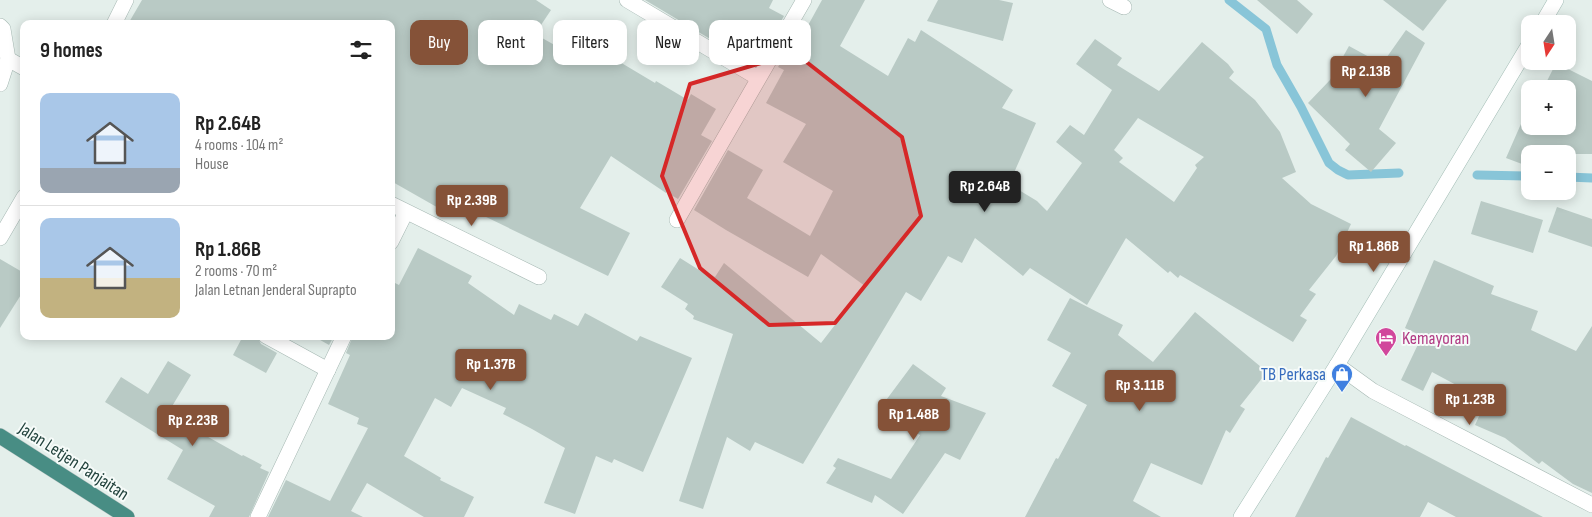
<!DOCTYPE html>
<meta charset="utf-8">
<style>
body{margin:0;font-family:"Sofia Sans Condensed",sans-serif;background:#f2f2f2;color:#222;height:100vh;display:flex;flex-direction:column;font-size:19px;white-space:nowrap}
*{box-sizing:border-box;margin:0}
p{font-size:16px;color:#767676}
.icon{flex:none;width:28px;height:28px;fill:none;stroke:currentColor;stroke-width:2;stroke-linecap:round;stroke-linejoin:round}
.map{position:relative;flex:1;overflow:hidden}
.drawer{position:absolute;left:20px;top:20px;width:375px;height:320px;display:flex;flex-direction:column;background:#fff;border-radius:10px;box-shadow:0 2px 12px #0003}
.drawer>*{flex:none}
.hud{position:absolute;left:410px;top:20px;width:475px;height:45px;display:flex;gap:10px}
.needle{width:32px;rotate:192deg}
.buttons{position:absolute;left:1521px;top:15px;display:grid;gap:10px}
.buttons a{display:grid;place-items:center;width:55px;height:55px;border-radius:10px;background:#fff;box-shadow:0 2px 12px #0003;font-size:25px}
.price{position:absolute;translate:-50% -42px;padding:0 11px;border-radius:5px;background:#855238;color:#fff;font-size:16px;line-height:32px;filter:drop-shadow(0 1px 2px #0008)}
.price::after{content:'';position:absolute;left:50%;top:30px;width:15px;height:11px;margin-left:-8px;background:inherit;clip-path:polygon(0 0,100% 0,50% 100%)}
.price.on{background:#222;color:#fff}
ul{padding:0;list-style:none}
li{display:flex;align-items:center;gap:15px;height:125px;padding:0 20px}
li+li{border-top:1px solid #e0e0e0}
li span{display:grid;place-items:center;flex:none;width:140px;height:100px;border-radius:10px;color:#555}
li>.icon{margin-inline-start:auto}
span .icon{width:60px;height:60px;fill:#fffc;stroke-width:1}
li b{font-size:21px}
h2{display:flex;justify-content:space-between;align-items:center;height:60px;padding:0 20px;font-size:21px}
.pill{padding:0 18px;border-radius:10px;background:#fff;box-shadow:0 2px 12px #0003;font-size:18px;line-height:45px}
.pill.on{background:#855238;color:#fff}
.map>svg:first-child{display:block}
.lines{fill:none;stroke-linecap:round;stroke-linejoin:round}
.stream{stroke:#88c5d8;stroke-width:9}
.building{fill:#b9cac5;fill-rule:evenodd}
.service-casing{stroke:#a6b8b3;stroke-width:16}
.minor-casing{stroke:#a6b8b3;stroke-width:16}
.secondary-casing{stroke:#a2bcb5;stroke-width:16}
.trunk-casing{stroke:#c1cac9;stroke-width:16}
.service{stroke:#fff;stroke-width:15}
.minor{stroke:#fff;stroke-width:15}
.secondary{stroke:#fff;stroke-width:15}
.trunk{stroke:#488d84;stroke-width:15}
.marked{fill:#d62828;fill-opacity:0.2;stroke:#d62828;stroke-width:4;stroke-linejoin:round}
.labels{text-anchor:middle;stroke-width:4;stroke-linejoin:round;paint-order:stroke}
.hotel-label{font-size:18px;fill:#b23c85;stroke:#f6fbf9;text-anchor:start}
.shop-label{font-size:18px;fill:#366cbe;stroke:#f6fbf9;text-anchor:end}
.street-label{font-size:18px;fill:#22433d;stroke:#f6fbf9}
</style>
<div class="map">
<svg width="1592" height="517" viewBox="0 0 1592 517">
<rect width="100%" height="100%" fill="#e4efeb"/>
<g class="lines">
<!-- stream -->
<g class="stream">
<polyline points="1229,0 1266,29 1277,65 1301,107 1329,163 1338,170 1348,175 1399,173"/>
<polyline points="1477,175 1530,176"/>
<polyline points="1568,177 1592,178"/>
</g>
</g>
<!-- building -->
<g class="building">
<polygon points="142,0 536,0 551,10 535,34 583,61 593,46 655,83 656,81 688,100 691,94 716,109 701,135 712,141 678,199 666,192 666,193 611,156 580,208 630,233 608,276 455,202 449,214 391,181 391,24 128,24"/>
<polygon points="645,0 773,0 769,8 784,16 767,46 737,28 727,49"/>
<path d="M822 0H865L840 46 888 76 908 38 915 42 921 30 1013 90 1002 108 1036 123 1009 184 1037 201 1047 211 1082 163 1056 142 1070 125 1084 135 1112 90 1076 64 1095 39 1122 58 1117 65 1159 91 1202 42 1228 64 1234 72 1229 78 1255 100 1280 132 1296 172 1282 178 1311 204 1351 224 1336 256 1309 290 1316 294 1300 316 1307 320 1293 342 1180 275 1178 278 1170 271 1168 273 1126 238 1087 305 1030 268 1023 276 975 238 962 263 948 256 921 301 906 292 803 464 755 442 750 451 727 437 703 509 679 501 733 334 693 319 694 316 685 309 688 304 661 287 680 258 707 275 708 273 715 277 724 263 821 343 865 286 821 254 808 277 726 230 694 210 728 150 763 170 747 198 810 236 833 191 783 162 806 124 766 103 784 70 778 67 784 57 783 56 800 26 806 29ZM1138 118 1204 157 1195 165 1197 168 1174 202 1119 162 1123 158 1114 150Z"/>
<polygon points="938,0 999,0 1013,3 1003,41 927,21"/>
<polygon points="1257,0 1297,0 1313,14 1297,34"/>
<polygon points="1383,0 1447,0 1423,31"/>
<polygon points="1406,30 1425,43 1379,129 1396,143 1371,172 1345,150 1350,144 1308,103 1330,80 1349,46 1382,64"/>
<polygon points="1556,63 1592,81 1592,154 1530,154 1530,167 1506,158 1524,117 1528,119 1530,116 1530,126 1568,126 1568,89 1543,89"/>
<polygon points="1481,201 1543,220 1533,253 1471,234"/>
<polygon points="1557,207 1592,219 1592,247 1548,232"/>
<polygon points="418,248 472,276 468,283 514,315 519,304 551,320 554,314 578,326 585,313 637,341 640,336 692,358 643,472 614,459 612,463 596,456 575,514 544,503 565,448 532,429 503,414 506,408 462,388 451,407 435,398 404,456 441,478 440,480 474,497 464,517 424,517 367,483 351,511 363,517 268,517 286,480 330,501 368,428 357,424 359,418 328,404 350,355 346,353 353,336 391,336 391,281 399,285"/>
<polygon points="0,259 24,273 24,290 0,328"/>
<polygon points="1434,260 1494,286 1491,294 1538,311 1531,330 1576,351 1592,326 1592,493 1573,484 1542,461 1539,464 1505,438 1475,425 1486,401 1432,372 1423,391 1401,380 1422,336 1405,328"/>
<polygon points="1070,298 1123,325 1118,335 1153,362 1195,312 1267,372 1240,406 1245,409 1230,433 1226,430 1202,485 1151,463 1133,501 1161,517 1025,517 1056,458 1058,459 1087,405 1052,386 1071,353 1047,340"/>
<polygon points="243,336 257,336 261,344 277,353 266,373 233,355"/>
<polygon points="313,336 334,336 329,345"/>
<polygon points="168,361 191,375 171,408 182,414 178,420 242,456 243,455 262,465 260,468 269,472 249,517 209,517 215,506 167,479 183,450 105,402 121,377 148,394"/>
<polygon points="913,364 946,388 941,396 986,413 960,460 945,453 903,514 875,495 872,503 826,483 836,468 833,466 838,458 891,479 920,435 878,411"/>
<polygon points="1351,417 1405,446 1406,445 1543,517 1456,517 1428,502 1420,517 1295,517 1326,457 1328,458"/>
</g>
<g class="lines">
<!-- service casing -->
<g class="service-casing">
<g id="service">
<polyline points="0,26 3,29 8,59 0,84"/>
<polyline points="8,59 24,68"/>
</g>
</g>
<!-- minor casing -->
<g class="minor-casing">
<g id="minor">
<polyline points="627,0 758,78"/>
<polyline points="1110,0 1124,7"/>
<polyline points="114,24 126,0"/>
<polyline points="391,204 539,277"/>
<polyline points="677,220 804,0"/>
<polyline points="0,238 24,197"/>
<polyline points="391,242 406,212"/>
<polyline points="266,336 328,370"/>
<polyline points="1337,365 1373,391 1592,505"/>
<polyline points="258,517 344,336"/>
</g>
</g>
<!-- secondary casing -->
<g class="secondary-casing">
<g id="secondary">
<polyline points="1542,24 1556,0"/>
<polyline points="1241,517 1337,365 1530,43"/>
</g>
</g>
<!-- trunk casing -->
<g class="trunk-casing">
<polyline id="trunk" points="0,436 127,517"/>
</g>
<!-- service -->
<use href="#service" class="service"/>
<!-- minor -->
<use href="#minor" class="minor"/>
<!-- secondary -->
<use href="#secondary" class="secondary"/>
<!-- trunk -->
<use href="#trunk" class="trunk"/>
</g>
<!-- marked area -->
<path class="marked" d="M795 53 902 137 921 216 835 323 769 325 700 268 662 176 690 84Z"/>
<!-- icons -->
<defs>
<g id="hotel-pin" transform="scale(1.125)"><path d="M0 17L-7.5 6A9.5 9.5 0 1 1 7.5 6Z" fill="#d1479c" stroke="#f6fbf9"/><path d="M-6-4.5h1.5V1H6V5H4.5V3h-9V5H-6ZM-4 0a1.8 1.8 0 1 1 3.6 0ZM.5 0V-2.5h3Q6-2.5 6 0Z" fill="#fff"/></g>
<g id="shop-pin" transform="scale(1.125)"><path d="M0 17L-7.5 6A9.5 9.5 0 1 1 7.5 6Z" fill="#3f7fe0" stroke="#f6fbf9"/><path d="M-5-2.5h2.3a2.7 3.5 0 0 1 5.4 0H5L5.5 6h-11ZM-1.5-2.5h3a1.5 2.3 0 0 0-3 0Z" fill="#fff"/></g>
</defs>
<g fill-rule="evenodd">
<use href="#hotel-pin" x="1386" y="338"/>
<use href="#shop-pin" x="1342" y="374"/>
</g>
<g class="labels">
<!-- hotel labels -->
<g class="hotel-label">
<text x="1402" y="344">Kemayoran</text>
</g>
<!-- shop labels -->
<g class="shop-label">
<text x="1326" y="380">TB Perkasa</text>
</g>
<!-- street labels -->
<g class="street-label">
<text transform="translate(74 461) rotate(33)" y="6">Jalan Letjen Panjaitan</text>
</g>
</g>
</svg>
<div class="buttons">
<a><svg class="needle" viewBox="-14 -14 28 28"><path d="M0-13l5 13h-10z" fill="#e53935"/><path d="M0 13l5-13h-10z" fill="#767676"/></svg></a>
<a>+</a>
<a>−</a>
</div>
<b class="price" style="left:1366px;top:98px">Rp 2.13B</b>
<b class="price on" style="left:985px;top:213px">Rp 2.64B</b>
<b class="price" style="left:472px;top:227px">Rp 2.39B</b>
<b class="price" style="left:1374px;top:273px">Rp 1.86B</b>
<b class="price" style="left:491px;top:391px">Rp 1.37B</b>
<b class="price" style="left:1140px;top:412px">Rp 3.11B</b>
<b class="price" style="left:1470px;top:426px">Rp 1.23B</b>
<b class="price" style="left:914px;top:441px">Rp 1.48B</b>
<b class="price" style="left:193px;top:447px">Rp 2.23B</b>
<div class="hud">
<a class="pill on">Buy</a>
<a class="pill">Rent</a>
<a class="pill">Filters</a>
<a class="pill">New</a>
<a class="pill">Apartment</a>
</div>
<section class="drawer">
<h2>9 homes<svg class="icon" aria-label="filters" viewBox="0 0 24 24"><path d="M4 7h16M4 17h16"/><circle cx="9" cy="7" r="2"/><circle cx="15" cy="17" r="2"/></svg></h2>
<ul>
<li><span style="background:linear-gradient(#a9c7e8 75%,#9aa5b1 0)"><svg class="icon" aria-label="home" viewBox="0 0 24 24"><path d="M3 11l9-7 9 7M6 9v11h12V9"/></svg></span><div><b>Rp 2.64B</b><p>4 rooms · 104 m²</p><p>House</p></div></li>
<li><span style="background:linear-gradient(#a9c7e8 60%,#c2b280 0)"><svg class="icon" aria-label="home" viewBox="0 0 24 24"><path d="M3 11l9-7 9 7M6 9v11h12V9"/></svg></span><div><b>Rp 1.86B</b><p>2 rooms · 70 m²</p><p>Jalan Letnan Jenderal Suprapto</p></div></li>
</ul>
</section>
</div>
